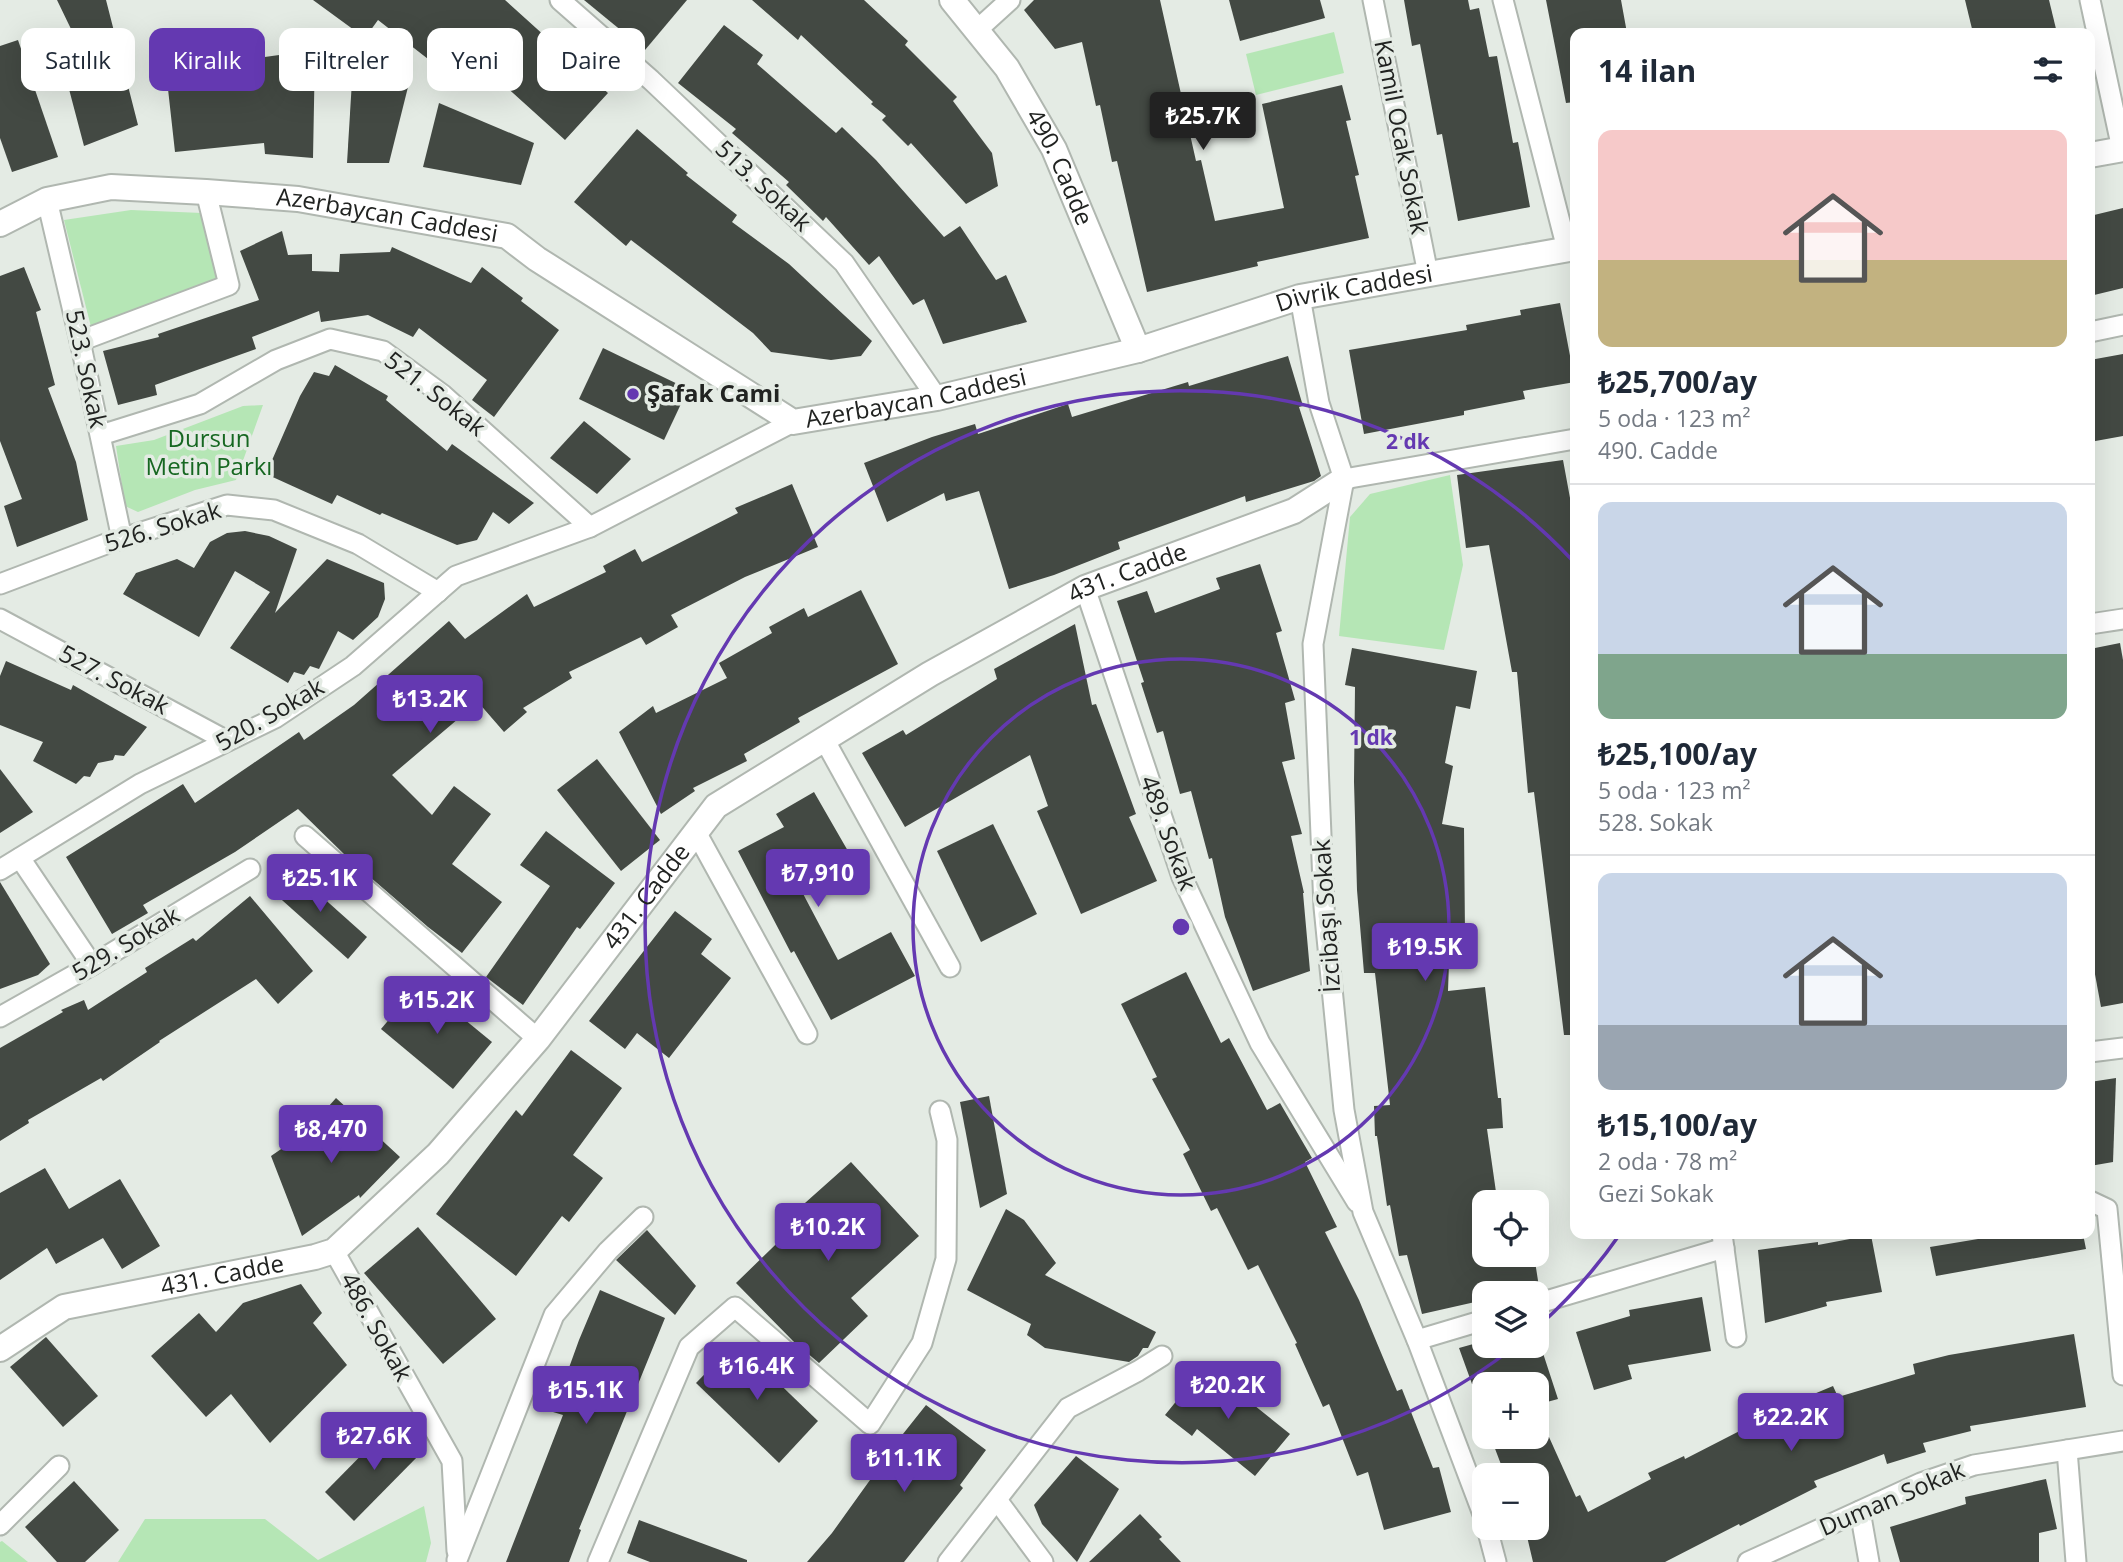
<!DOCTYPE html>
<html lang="tr">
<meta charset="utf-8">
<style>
body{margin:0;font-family:"Open Sans",sans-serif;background:#f6f6f7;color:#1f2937;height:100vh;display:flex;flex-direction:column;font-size:26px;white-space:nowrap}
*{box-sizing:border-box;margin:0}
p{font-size:23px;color:#747a83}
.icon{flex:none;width:38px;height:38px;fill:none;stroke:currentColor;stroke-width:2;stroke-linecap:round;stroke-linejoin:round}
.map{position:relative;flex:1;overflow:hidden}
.drawer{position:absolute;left:1570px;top:28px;width:525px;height:1211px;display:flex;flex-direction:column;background:#fff;border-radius:14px;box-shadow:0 7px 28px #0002}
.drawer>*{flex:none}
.hud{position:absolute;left:21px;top:28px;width:665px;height:63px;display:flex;gap:14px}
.controls{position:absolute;left:1472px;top:1190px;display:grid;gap:14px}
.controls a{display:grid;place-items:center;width:77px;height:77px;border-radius:14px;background:#fff;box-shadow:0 7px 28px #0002;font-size:35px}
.price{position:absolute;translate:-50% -60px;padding:0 16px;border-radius:7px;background:#6439b1;color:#fff;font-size:23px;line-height:46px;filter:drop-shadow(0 2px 4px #0008)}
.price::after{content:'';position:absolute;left:50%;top:42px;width:21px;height:16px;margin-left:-10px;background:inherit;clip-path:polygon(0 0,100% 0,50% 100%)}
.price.on{background:#222;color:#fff}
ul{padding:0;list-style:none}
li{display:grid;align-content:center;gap:14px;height:371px;padding:0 28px}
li+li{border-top:2px solid #e0e1e3}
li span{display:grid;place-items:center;height:217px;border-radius:14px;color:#555}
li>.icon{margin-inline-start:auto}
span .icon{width:126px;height:126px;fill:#fffc;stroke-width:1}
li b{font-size:30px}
h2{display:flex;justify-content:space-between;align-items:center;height:84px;padding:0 28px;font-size:30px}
.pill{padding:0 24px;border-radius:14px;background:#fff;box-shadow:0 7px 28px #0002;font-size:24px;line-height:63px}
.pill.on{background:#6439b1;color:#fff}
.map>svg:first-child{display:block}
.green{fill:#b5e6b5}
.building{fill:#434943}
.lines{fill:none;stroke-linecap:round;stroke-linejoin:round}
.minor-casing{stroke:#b0b7b0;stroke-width:23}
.tertiary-casing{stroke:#b0b7b0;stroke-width:28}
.minor{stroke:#fff;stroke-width:19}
.tertiary{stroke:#fff;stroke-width:24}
.ring{fill:none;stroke:#6439b1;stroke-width:3.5}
.poi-dot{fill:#6439b1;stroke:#e4ebe4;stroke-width:2.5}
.labels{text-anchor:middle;stroke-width:7;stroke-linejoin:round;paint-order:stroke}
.street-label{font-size:24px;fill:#212321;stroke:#e4ebe4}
.poi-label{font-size:24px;font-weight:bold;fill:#212321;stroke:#e4ebe4;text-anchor:start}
.park-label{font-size:24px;fill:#166721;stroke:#e4ebe4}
.centre{fill:#6439b1;stroke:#e4ebe4;stroke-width:3.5}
.ring-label{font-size:21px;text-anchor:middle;font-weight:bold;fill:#6439b1;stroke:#e4ebe4;stroke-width:7;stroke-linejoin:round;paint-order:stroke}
</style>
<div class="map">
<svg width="2123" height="1562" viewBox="0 0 2123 1562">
<rect width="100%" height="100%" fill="#e4ebe4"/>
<!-- green -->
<g class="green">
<polygon points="1334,32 1344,73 1256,95 1246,54"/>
<polygon points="131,210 202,213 218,279 91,327 64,220"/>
<polygon points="263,405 236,480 195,490 138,512 125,506 116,446 154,440 243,406"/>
<polygon points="1450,475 1463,565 1444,650 1339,636 1350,517 1370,494"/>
<polygon points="424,1506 431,1543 426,1562 118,1562 145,1519 265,1519 318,1560"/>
<polygon points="2,1541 28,1562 0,1562 0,1542"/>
</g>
<!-- building -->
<g class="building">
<polygon points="57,0 106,0 138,125 84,146 55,36 71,29"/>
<polygon points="313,0 505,0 608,93 565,140 462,47 446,73 378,20 365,38"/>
<polygon points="584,0 687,0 645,50"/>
<polygon points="752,0 864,0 908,41 905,45 957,97 953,101 992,153 998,186 966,204 911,143 908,146 882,120 886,116 871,104 873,102 801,35 798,40"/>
<polygon points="1034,0 1160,0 1196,161 1201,160 1215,221 1284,208 1262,104 1342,85 1351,120 1346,121 1359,175 1355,176 1369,238 1257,262 1258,266 1147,292 1117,161 1112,162 1100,105 1096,106 1082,42 1055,49 1024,10"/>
<polygon points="1229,0 1320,0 1325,18 1240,41"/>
<polygon points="1404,0 1468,0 1470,10 1479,8 1489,57 1497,56 1513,143 1518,142 1530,207 1458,221 1442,134 1437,135 1420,44 1412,46"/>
<polygon points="1546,0 1621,0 1627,33 1575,33 1575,102 1566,103"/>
<polygon points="1965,0 2049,0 2057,33 1973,33"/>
<polygon points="724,25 763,55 757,64 836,133 842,127 876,160 944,237 960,226 996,280 1006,275 1027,322 943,344 924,299 913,305 879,256 869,265 826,217 823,221 786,185 789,182 732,133 736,129 678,83"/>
<polygon points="18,40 58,157 12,172 0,138 0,46"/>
<polygon points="220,47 222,63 315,50 313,158 265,154 264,143 175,152 164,53"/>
<polygon points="353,64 410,79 389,163 347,163"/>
<polygon points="439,103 534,143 521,185 423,167"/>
<polygon points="637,129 688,173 686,175 737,215 732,222 789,264 872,341 861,356 831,360 771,352 753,333 631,240 626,246 574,202"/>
<polygon points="2123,208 2123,288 2090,296 2090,216"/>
<polygon points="282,231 288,255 312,254 312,271 339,272 340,254 390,252 392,247 471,283 482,267 523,298 521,301 559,330 494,417 472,400 487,380 419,328 413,337 368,315 321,322 319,311 252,337 256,349 155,385 157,395 118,405 103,351 159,337 158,334 259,300 240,251"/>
<polygon points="24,267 41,310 36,312 55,385 48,388 76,462 88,520 17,547 4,506 22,499 0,441 0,276"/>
<polygon points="1560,303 1575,382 1523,391 1525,399 1464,411 1464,415 1364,434 1349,350 1467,330 1466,325 1521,315 1520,310"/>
<polygon points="603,348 688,389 664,440 579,399"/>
<polygon points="2123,354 2123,436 2090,442 2090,360"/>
<polygon points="1288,356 1303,406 1299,407 1321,476 1314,481 1246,502 1245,496 1118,542 1120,549 1054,575 1009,589 979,491 946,501 944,493 887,522 864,463 932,437 975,424 978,434 1068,404 1072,417 1188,382 1189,386"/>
<polygon points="335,365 388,396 386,400 447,451 452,444 534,503 509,524 493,512 477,540 457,545 382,513 380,515 337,495 332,504 266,474 300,396 314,372 329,376"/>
<polygon points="584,421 631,459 597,494 550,458"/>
<polygon points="1563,460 1575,525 1575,1035 1564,1035 1534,792 1528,793 1517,672 1512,672 1489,545 1466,548 1457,475"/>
<polygon points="792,484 818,547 745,577 671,615 678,627 646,645 641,637 569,672 572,678 523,708 527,712 504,732 478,702 392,775 432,815 454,786 491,814 452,864 502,902 462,953 428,927 348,858 298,809 235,852 143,905 148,913 112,934 66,857 183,784 195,803 299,732 304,740 354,705 449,621 465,639 527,594 534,607 606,572 603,566 635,549 642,562 738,513 735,508"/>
<polygon points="245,531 269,536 297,549 275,613 327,559 384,583 385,599 378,617 353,640 338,631 319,669 310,666 304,675 294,672 288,683 230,648 270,592 235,571 199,637 123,594 136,573 177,559 194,568 210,542 227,533"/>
<polygon points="1260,564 1282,631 1276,633 1295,700 1285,703 1295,759 1282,762 1302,834 1291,836 1304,893 1303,893 1310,971 1253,991 1225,917 1212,858 1209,859 1191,791 1180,794 1163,731 1157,733 1141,683 1144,682 1117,601 1147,591 1155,613 1220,589 1216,578"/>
<polygon points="861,590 898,664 798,718 800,722 744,754 747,761 693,788 695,791 661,814 619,732 653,706 656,713 727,678 719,663 772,633 769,627 804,608 808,617"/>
<polygon points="1075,624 1092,705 1096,704 1136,814 1129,817 1157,881 1081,914 1037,811 1048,806 1030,755 905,827 862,753 903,730 906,735 997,679 994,669"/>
<polygon points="2120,643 2123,660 2123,1003 2101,1007 2090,947 2090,649"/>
<polygon points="1352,648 1477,671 1470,709 1456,706 1445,763 1453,766 1442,824 1464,828 1465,934 1450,935 1448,991 1485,987 1498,1098 1501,1098 1503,1128 1487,1129 1496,1192 1484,1193 1484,1255 1534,1255 1539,1287 1512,1293 1484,1293 1484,1300 1422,1314 1407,1255 1399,1256 1390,1205 1387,1206 1377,1136 1375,1136 1374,1106 1390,1105 1375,973 1364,973 1357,890 1354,782 1355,687 1345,685"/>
<polygon points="6,661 71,690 73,685 147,727 124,756 115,755 113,760 98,763 90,777 84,776 76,784 33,761 43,742 0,725 0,676"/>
<polygon points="597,759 660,840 621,871 557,790"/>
<polygon points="0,769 33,812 0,833"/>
<polygon points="814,792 852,858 800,888 838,960 891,932 915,976 831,1020 794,951 791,953 738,851 784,827 776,814"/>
<polygon points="993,824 1037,914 981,942 937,851"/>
<polygon points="546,831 615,883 580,929 577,927 523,1005 486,977 550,886 520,865"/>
<polygon points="292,870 367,937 348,959 273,892"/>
<polygon points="0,882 50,964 38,975 0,989"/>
<polygon points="250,896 313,971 278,1004 256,979 159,1041 160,1042 103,1081 101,1078 28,1120 29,1123 0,1141 0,1048 63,1012 61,1010 84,1000 88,1010 147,972 145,968 193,938 196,941"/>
<polygon points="675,911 712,939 701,954 731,978 669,1058 637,1033 625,1049 589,1021"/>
<polygon points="1186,972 1221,1043 1229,1038 1267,1110 1280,1103 1312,1158 1305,1162 1337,1227 1325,1232 1359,1300 1397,1391 1402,1389 1433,1468 1439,1467 1451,1512 1384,1530 1368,1472 1357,1476 1329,1404 1323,1407 1295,1344 1297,1343 1258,1265 1248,1270 1217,1208 1211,1211 1183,1154 1190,1150 1152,1079 1157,1077 1121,1004"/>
<polygon points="420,983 492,1042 453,1089 381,1029"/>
<polygon points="571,1050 622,1088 573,1155 603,1178 569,1222 562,1216 516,1276 436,1214 516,1110 522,1116"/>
<polygon points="2116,1078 2113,1162 2090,1166 2090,1082"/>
<polygon points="989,1096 1007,1194 980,1208 960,1102"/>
<polygon points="336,1098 400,1157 360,1198 359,1195 302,1236 271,1156 306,1132"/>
<polygon points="851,1162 919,1236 851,1298 868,1316 819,1363 793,1341 736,1283 803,1218 796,1211"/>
<polygon points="45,1168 69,1209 120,1179 160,1246 122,1269 103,1238 56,1264 47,1248 0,1280 0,1193"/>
<polygon points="1006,1209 1024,1220 1056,1263 1045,1275 1156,1332 1148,1348 1143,1348 1138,1356 1129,1362 1045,1348 1027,1335 1031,1324 967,1290"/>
<polygon points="418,1227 496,1319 443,1364 364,1273"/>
<polygon points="647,1230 696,1286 675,1315 616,1260"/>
<polygon points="2024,1234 2083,1234 2086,1249 1936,1276 1930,1247 1996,1236 1996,1238"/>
<polygon points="1871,1235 1882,1292 1826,1302 1827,1306 1765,1323 1758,1250 1818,1242 1818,1245"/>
<polygon points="301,1284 322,1313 313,1323 347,1365 270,1443 231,1394 206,1417 151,1356 199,1313 216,1332 243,1303"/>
<polygon points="600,1290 665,1318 579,1529 581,1530 569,1562 506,1562 563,1415 553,1412 579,1340"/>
<polygon points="1702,1297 1711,1351 1628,1365 1632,1379 1594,1390 1576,1332 1630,1316 1629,1310"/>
<polygon points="2074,1334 2086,1407 1970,1426 1971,1431 1923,1443 1926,1452 1887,1464 1884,1454 1814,1481 1817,1487 1740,1526 1739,1524 1665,1562 1533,1562 1525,1528 1536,1528 1536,1475 1505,1475 1494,1446 1517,1437 1549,1437 1576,1497 1580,1495 1588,1512 1651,1479 1648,1473 1684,1456 1685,1459 1802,1399 1833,1386 1838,1397 1915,1374 1913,1364 1949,1355"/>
<polygon points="46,1337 98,1396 63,1427 10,1367"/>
<polygon points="1484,1341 1484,1346 1536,1346 1540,1344 1558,1399 1536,1405 1536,1384 1472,1384 1459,1348"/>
<polygon points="736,1342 818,1421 779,1463 696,1383"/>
<polygon points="1205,1366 1290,1434 1255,1476 1197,1429 1192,1436 1165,1415"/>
<polygon points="926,1405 986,1450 960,1485 963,1488 904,1562 807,1562 832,1533 870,1480 868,1478"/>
<polygon points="393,1423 422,1452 354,1521 325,1492"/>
<polygon points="1076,1456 1119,1489 1077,1562 1042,1524 1034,1505"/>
<polygon points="2046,1479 2057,1529 2039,1533 2039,1562 1900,1562 1890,1527 1966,1504 1965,1497"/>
<polygon points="74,1481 119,1530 85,1562 57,1562 25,1527"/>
<polygon points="1140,1514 1162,1537 1159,1539 1181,1562 1089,1562"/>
<polygon points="639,1520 747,1560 747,1562 650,1562 627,1553"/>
</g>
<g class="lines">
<!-- minor casing -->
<g class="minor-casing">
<g id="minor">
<polyline points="560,0 651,80 844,263 937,398"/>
<polyline points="1373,0 1428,274"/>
<polyline points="1503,0 1567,249"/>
<polyline points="2090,0 2122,149"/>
<polyline points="977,30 1010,0"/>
<polyline points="47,200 80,341 122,539"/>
<polyline points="1300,297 1319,403 1344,479 1313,644 1324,907 1344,1110 1363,1212 1417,1340 1484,1517"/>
<polyline points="2090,332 2123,325"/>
<polyline points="80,341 229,285 206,192"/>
<polyline points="101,435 200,404 276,360 330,339 383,351 443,395 590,527"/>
<polyline points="1344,479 1575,439"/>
<polyline points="0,584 111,542 227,505 274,510 358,544 438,592"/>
<polyline points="1085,588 1182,877 1260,1043 1357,1202"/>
<polyline points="0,619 227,741"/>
<polyline points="2090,624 2123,619"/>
<polyline points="824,739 950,967"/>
<polyline points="696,832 807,1034"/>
<polyline points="305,836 538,1039"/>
<polyline points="20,858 92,965"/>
<polyline points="0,870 140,784 275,718 353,666 456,576 590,527 793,422"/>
<polyline points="0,1017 92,965 250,869"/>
<polyline points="2090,1052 2123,1048"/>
<polyline points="2090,1201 2107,1209 2123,1375"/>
<polyline points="1722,1234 1736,1337"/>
<polyline points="334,1251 452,1461 457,1551"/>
<polyline points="1536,1304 1724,1248"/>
<polyline points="1417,1340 1484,1320"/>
<polyline points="2067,1450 2076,1562"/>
<polyline points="997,1500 1043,1562"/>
<polyline points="1860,1511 1869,1562"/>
<polyline points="0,1525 59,1466"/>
<polyline points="1487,1528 1496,1562"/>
<polyline points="457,1560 554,1315 608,1251 643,1217"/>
<polyline points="598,1562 689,1347 735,1307 870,1424 922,1343 946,1259 947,1140 940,1111"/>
<polyline points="948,1562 1068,1408 1138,1371 1162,1356"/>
<polyline points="1748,1562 1921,1483 1974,1465 2123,1441"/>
</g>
</g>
<!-- tertiary casing -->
<g class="tertiary-casing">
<g id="tertiary">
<path id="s1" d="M952 0 1007 68 1054 149 1138 350"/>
<polyline points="2090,155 2123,149"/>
<path id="s2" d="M0 224 47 200 111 187 206 192 298 199 507 236 537 259 793 422 937 398 1138 350 1300 297 1575 248"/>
<path id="s3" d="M0 1349 64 1307 315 1257 334 1251 438 1154 538 1039 716 806 930 674 1085 588 1294 511 1344 479"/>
</g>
</g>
<!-- minor -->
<use href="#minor" class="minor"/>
<!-- tertiary -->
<use href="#tertiary" class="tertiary"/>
</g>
<!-- distance rings -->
<g class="ring">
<circle cx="1181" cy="927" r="268"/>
<path d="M1620 1234A536 536 0 0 1 1540 1325M1515 1346A536 536 0 1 1 1573 561"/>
</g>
<!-- markers -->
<circle class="poi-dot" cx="633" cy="394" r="7"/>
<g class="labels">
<!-- street labels -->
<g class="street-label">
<text transform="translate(1401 137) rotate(79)" y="8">Kamil Ocak Sokak</text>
<text dy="8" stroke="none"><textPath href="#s1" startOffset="200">490. Cadde</textPath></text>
<text transform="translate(763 186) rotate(43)" y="8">513. Sokak</text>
<text dy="8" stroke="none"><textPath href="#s2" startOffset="396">Azerbaycan Caddesi</textPath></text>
<text dy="8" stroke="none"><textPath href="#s2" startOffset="1437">Divrik Caddesi</textPath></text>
<text transform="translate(86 369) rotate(78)" y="8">523. Sokak</text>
<text transform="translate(435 394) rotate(38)" y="8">521. Sokak</text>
<text dy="8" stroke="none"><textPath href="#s2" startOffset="984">Azerbaycan Caddesi</textPath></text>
<text transform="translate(163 527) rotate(-17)" y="8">526. Sokak</text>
<text dy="8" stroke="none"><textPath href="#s3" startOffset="1414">431. Cadde</textPath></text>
<text transform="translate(114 680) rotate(28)" y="8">527. Sokak</text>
<text transform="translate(270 715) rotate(-30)" y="8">520. Sokak</text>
<text transform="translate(1168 833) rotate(70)" y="8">489. Sokak</text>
<text dy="8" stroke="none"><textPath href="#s3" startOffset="826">431. Cadde</textPath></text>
<text transform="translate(1327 916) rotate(-94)" y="8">İzcibaşı Sokak</text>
<text transform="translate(126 944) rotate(-31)" y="8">529. Sokak</text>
<text dy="8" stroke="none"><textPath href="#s3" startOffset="238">431. Cadde</textPath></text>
<text transform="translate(376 1327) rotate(61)" y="8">486. Sokak</text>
<text transform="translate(1892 1499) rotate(-23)" y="8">Duman Sokak</text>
</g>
<!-- poi labels -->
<g class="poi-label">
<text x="647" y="402">Şafak Cami</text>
</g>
<!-- park labels -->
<g class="park-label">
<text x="209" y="447">Dursun<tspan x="209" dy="28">Metin Parkı</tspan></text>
</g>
</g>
<circle cx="1181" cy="927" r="10" class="centre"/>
<g class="ring-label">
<text x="1408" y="449">2 dk</text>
<text x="1371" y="745">1 dk</text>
</g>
</svg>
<div class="controls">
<a><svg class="icon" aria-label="locate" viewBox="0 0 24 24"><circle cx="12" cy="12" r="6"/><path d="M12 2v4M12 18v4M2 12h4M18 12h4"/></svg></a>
<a><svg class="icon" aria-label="layers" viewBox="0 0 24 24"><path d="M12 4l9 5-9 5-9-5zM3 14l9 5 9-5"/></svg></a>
<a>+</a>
<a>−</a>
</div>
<b class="price on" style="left:1203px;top:152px">₺25.7K</b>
<b class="price" style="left:430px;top:735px">₺13.2K</b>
<b class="price" style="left:818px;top:909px">₺7,910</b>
<b class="price" style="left:320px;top:914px">₺25.1K</b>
<b class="price" style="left:1425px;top:983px">₺19.5K</b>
<b class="price" style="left:437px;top:1036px">₺15.2K</b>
<b class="price" style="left:331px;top:1165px">₺8,470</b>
<b class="price" style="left:828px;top:1263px">₺10.2K</b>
<b class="price" style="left:757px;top:1402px">₺16.4K</b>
<b class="price" style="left:1228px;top:1421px">₺20.2K</b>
<b class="price" style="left:586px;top:1426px">₺15.1K</b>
<b class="price" style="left:1791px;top:1453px">₺22.2K</b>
<b class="price" style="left:374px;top:1472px">₺27.6K</b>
<b class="price" style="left:904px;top:1494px">₺11.1K</b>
<div class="hud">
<a class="pill">Satılık</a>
<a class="pill on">Kiralık</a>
<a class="pill">Filtreler</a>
<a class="pill">Yeni</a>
<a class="pill">Daire</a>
</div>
<section class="drawer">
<h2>14 ilan<svg class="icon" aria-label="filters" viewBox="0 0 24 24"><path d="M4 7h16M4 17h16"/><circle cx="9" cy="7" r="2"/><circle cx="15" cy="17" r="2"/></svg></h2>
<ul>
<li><span style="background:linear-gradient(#f6c9c9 60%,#c2b280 0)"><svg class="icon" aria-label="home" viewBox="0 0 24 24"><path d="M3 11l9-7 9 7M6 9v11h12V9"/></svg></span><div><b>₺25,700/ay</b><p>5 oda · 123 m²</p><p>490. Cadde</p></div></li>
<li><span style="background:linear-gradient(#c9d6e8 70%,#7fa58c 0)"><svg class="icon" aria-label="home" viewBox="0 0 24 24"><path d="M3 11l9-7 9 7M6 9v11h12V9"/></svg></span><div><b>₺25,100/ay</b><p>5 oda · 123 m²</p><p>528. Sokak</p></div></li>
<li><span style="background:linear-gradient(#c9d6e8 70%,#9aa5b1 0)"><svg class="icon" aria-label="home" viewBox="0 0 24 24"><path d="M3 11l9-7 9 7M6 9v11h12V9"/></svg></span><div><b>₺15,100/ay</b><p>2 oda · 78 m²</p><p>Gezi Sokak</p></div></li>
</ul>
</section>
</div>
